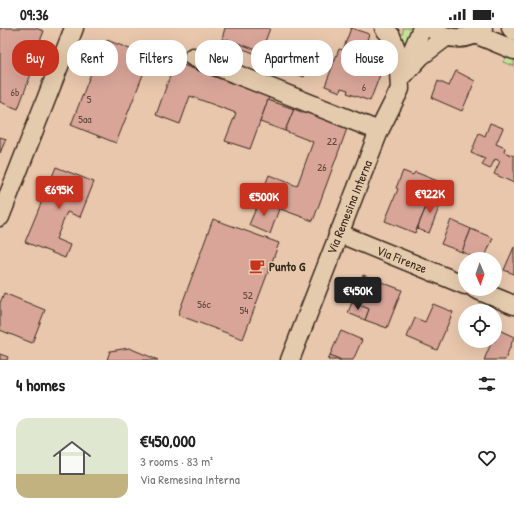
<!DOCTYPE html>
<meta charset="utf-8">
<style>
body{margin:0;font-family:"Patrick Hand",sans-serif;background:#f6f6f6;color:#222;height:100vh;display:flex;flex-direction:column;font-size:15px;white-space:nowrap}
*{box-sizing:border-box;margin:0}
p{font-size:13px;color:#767676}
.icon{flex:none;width:22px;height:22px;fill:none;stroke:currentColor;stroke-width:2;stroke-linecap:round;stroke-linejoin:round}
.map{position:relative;height:332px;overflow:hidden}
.panel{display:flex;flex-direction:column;background:#fff;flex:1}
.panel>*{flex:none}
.top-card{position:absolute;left:12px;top:12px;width:490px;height:36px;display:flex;gap:8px}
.needle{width:26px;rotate:178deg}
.tools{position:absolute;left:458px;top:224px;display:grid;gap:8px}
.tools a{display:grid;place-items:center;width:44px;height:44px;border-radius:50%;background:#fff;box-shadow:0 4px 16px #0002;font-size:20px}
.price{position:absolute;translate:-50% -34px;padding:0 9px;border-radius:4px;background:#c8321e;color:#fff;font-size:13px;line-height:26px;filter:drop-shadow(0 1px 2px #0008)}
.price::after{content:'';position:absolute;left:50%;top:24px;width:12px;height:9px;margin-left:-6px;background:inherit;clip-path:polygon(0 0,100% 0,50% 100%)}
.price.selected{background:#222;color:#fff}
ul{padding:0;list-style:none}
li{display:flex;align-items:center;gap:12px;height:100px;padding:0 16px}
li+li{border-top:1px solid #e0e0e0}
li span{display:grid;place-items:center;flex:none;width:112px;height:80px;border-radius:12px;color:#555}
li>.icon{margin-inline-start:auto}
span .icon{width:48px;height:48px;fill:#fffc;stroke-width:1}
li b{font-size:17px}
h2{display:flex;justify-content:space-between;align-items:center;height:48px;padding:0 16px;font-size:17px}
.chip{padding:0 14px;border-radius:16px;background:#fff;box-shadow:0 4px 16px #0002;font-size:14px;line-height:36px}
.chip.selected{background:#c8321e;color:#fff}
.status{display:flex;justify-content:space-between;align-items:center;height:28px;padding:0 20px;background:#fff;direction:ltr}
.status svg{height:11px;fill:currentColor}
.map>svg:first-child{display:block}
.green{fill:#c5e198;stroke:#80865b}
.building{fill:#d9a599;stroke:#3b2a1e}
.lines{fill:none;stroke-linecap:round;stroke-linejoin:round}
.minor-casing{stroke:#3b2a1e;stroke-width:21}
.minor{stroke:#e5cbad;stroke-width:18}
.labels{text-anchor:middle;stroke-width:3;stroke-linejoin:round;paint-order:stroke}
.number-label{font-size:11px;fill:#62493d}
.street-label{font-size:13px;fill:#3b2a1e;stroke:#e5cbad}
.poi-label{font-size:13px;font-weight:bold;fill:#3b2a1e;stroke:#e5cbad;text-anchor:start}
</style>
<div class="status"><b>09:36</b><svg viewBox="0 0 49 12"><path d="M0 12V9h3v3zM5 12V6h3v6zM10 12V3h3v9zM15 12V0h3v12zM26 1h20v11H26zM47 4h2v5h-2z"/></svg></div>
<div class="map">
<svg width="514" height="332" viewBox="0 0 514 332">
<rect width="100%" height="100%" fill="#e8c7ad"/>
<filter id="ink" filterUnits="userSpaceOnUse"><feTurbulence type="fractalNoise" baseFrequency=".025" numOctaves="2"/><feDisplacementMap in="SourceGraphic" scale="8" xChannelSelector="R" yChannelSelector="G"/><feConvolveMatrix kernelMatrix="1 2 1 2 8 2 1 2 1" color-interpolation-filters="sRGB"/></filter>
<g filter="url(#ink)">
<!-- green -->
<g class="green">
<polygon points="403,0 413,0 404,23 400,9 403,4"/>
<polygon points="507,28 514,31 514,38 503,34"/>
</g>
<!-- building -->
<g class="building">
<polygon points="0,0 35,0 44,3 38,18 41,19 18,81 0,74"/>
<polygon points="225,0 270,0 261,25 222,11"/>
<polygon points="351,0 369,6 367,12 377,16 367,42 380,47 370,73 347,65 348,62 341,60 340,64 325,58 339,21 343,22"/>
<polygon points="227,11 262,24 265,16 269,17 264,29 225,14"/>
<polygon points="107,12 150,29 116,115 71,97 100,22 102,23"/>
<polygon points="301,20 313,24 304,49 292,44"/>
<polygon points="175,34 269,69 250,121 225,113 236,85 190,68 180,96 156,87"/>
<polygon points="456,43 475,53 462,83 432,70 438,53 449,58"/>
<polygon points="268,72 294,81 285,103 260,94"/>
<polygon points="294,81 306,86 306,83 348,98 313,193 259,173 269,147 297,158 313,114 285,103"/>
<polygon points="490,95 503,100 496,116 505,120 504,124 514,128 514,155 494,146 500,133 495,131 490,141 482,137 485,131 471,125 479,105 485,108"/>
<polygon points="0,109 6,111 0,125"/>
<polygon points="56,139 94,154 80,189 67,184 56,211 70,217 65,230 25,214"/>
<polygon points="403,143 413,147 415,144 445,156 438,170 431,167 415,205 385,193 398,161 396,160"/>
<polygon points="431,167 442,172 429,205 417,201"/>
<polygon points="259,173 279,181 270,206 249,197"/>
<polygon points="213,191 279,215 243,311 178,287"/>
<polygon points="451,192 471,201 462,224 441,216"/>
<polygon points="471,201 493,210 484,231 478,231 462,224"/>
<polygon points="514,219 514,246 504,242"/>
<polygon points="363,247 402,262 387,300 365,292 369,281 352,274"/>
<polygon points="4,265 45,282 32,315 0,302 0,275"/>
<polygon points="352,274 369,281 365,292 348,285"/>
<polygon points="433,276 453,284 437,322 407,309 415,290 425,294"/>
<polygon points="497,301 514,309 505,332 484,332 492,313 495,313"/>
<polygon points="341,303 362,312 353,332 341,332 330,327"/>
<polygon points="129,320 158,332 107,332 110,323"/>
<polygon points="0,326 8,329 7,332 0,332"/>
<polygon points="330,327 341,332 328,332"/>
</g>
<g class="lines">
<!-- minor casing -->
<g class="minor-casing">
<g id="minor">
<path d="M431 0C446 13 469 14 483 0"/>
<polyline points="511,0 514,3"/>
<polyline points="475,6 514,22"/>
<polyline points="193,29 379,103"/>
<polyline points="405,40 422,0"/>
<polyline points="401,50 421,28 446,9"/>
<polyline points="0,189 74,0"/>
<polyline points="338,205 465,257"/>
<polyline points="475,261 514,277"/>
<polyline points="290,332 379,103 400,61 398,26 391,8 384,0"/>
</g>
</g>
<!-- minor -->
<use href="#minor" class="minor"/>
</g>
</g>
<!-- icons -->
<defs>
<g id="cafe-bare" transform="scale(1.2)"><path d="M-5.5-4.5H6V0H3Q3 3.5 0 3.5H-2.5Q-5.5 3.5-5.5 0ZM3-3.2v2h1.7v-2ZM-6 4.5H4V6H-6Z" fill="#c8321e" stroke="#e5cbad" stroke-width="2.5" paint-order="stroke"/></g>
</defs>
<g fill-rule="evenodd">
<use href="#cafe-bare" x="257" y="238"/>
</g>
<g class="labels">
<!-- number labels -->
<g class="number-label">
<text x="364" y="63">6</text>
<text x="15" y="68">6b</text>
<text x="89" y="75">5</text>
<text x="85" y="95">5aa</text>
<text x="332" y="117">22</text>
<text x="322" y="143">26</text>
<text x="248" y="271">52</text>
<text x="204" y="280">56c</text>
<text x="244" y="286">54</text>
</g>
<!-- street labels -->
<g class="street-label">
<text transform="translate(349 179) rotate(-68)" y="5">Via Remesina Interna</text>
<text transform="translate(402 231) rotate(22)" y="5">Via Firenze</text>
</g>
<!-- poi labels -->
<g class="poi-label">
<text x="269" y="243">Punto G</text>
</g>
</g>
</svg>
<div class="tools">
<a><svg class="needle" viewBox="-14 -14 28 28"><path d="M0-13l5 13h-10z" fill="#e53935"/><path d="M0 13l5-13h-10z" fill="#767676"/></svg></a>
<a><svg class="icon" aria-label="locate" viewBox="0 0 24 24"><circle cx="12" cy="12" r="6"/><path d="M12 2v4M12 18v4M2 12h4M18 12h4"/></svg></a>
</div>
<b class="price" style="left:59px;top:182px">€695K</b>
<b class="price" style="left:430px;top:186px">€922K</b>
<b class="price" style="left:264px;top:189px">€500K</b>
<b class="price selected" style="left:358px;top:283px">€450K</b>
<div class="top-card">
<a class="chip selected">Buy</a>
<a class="chip">Rent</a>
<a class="chip">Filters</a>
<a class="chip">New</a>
<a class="chip">Apartment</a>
<a class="chip">House</a>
</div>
</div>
<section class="panel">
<h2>4 homes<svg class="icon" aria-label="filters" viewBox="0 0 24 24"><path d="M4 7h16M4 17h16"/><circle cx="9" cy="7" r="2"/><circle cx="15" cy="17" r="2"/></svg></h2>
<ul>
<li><span style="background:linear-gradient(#dfe7d0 70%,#c2b280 0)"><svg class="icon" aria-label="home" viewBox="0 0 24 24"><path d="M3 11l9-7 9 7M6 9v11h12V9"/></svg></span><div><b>€450,000</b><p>3 rooms · 83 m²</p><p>Via Remesina Interna</p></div><svg class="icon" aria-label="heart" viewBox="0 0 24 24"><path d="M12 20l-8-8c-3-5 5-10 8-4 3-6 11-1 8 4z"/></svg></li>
</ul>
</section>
